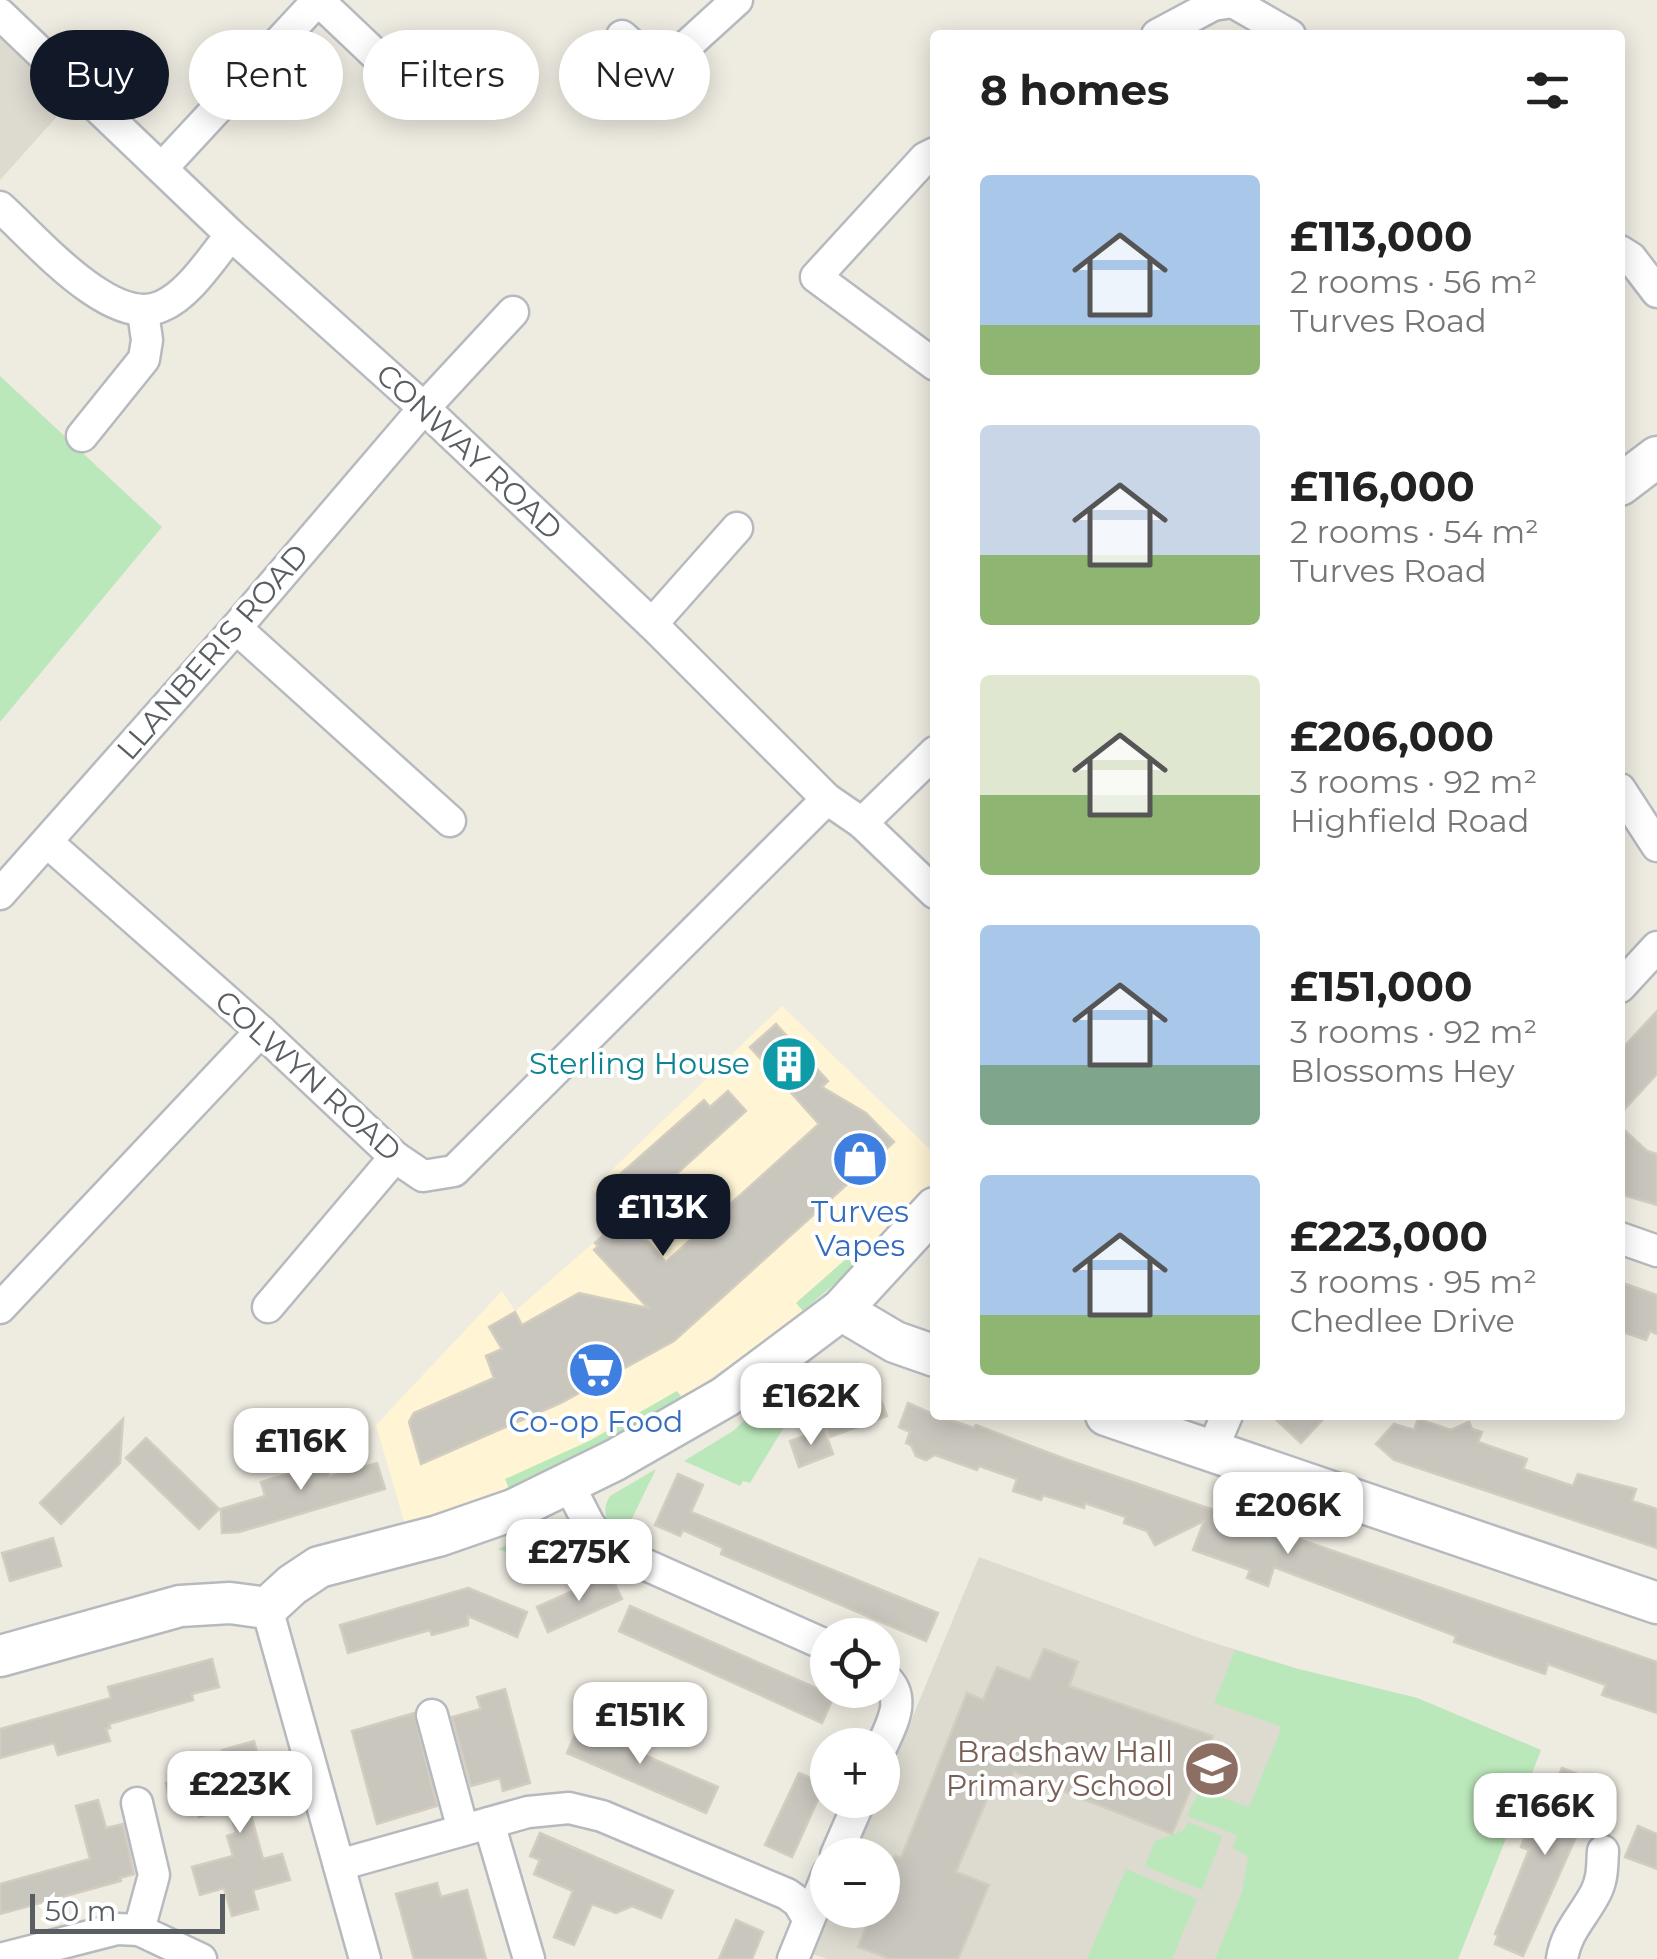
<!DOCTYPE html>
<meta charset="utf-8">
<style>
body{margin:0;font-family:Montserrat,sans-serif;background:#f6f6f6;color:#222;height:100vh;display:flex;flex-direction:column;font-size:38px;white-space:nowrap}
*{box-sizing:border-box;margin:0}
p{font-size:32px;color:#767676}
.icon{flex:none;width:55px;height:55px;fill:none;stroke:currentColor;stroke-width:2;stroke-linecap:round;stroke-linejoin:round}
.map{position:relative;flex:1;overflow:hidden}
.side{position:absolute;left:930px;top:30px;width:695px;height:1390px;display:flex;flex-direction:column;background:#fff;border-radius:10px;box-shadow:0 5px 25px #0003}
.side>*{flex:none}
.hud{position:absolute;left:30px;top:30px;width:750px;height:90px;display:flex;gap:20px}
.controls{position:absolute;left:810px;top:1618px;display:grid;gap:20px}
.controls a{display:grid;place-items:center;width:90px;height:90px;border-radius:50%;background:#fff;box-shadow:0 5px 25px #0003;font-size:50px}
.scale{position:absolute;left:30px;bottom:25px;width:195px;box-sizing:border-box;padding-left:10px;border:5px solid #595e63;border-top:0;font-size:28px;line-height:35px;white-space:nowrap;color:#595e63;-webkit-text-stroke:8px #fff;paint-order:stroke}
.price{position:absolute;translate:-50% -85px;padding:0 22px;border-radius:20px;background:#fff;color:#222;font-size:32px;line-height:65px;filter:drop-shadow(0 2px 5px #0008)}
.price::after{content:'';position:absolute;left:50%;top:60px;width:30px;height:22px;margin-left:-15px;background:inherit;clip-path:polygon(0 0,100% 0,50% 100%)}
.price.selected{background:#111827;color:#fff}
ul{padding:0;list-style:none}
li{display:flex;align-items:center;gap:30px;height:250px;padding:0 50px}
li span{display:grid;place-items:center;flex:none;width:280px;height:200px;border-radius:10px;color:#555}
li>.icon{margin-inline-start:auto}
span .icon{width:120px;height:120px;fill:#fffc;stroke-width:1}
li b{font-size:42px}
h2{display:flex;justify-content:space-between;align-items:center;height:120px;padding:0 50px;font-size:42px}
.pill{padding:0 35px;border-radius:45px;background:#fff;box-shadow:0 5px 25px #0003;font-size:35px;line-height:90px}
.pill.selected{background:#111827;color:#fff}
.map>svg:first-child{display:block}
.commercial{fill:#fff5d5}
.education{fill:#dddad0}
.green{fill:#bbe8bb}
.building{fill:#c9c6be;stroke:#d3cdbf;stroke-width:2.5}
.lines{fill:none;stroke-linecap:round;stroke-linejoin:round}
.minor-casing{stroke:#b6babf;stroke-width:35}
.tertiary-casing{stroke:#b6babf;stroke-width:45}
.minor{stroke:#fff;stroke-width:30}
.tertiary{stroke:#fff;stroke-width:40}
.labels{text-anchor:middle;stroke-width:8;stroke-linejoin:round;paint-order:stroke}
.street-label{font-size:30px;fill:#595e63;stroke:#fff}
.culture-label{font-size:30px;fill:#0d838f;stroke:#fff;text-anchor:end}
.shop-label{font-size:30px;fill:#366cbe;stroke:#fff}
.education-label{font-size:30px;fill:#785e54;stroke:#fff;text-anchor:end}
</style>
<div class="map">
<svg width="1657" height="1959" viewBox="0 0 1657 1959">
<rect width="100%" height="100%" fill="#eeebe1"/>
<!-- commercial -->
<polygon class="commercial" points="782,1006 935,1154 935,1187 883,1240 796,1317 670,1408 502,1494 406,1528 376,1425 502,1291 515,1311 622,1218 592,1189"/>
<!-- education -->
<g class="education">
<polygon points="0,38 69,103 0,180"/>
<polygon points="979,1557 1202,1639 1298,1669 1417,1698 1541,1750 1458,1959 827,1959 813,1954 831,1910 882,1910 882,1855 854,1855 877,1800 882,1800 883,1788"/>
</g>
<!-- green -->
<g class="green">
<polygon points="0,376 162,527 0,722"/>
<polygon points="847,1258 855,1266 803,1311 796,1303"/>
<polygon points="819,1369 750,1483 743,1481 740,1486 684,1461 733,1431 768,1399"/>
<polygon points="677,1391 683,1399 639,1428 510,1491 505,1479 589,1441"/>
<path d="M656 1469 623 1537C607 1526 600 1512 610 1496Z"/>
<polygon points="563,1521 578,1540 527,1560 498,1549"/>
<polygon points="1235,1650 1298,1669 1417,1698 1541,1750 1458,1959 1215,1959 1242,1892 1248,1856 1233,1848 1237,1835 1187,1816 1200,1790 1249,1807 1282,1727 1214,1703"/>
<polygon points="1188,1822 1222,1836 1202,1890 1145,1866 1155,1841 1183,1831"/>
<polygon points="1126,1869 1197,1899 1172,1959 1087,1959"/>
</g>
<!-- building -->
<g class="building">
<polygon points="1657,1011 1657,1074 1620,1114 1620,1051"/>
<polygon points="776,1024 828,1081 822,1087 866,1113 894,1142 674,1341 561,1403 421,1464 409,1422 414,1413 494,1378 486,1356 502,1349 489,1327 515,1312 522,1325 579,1293 648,1308 594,1250 598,1246 595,1243 623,1217 600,1192 704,1100 710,1107 728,1091 746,1111 642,1205 654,1218 639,1232 666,1262 819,1124 750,1047"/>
<polygon points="1620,1126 1647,1151 1657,1154 1657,1205 1620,1194"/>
<polygon points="1620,1282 1657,1295 1657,1334 1650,1331 1646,1340 1620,1331"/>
<polygon points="877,1390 887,1416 830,1437 819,1408"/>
<polygon points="908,1403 935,1415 974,1428 976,1425 1068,1460 1657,1662 1657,1713 1602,1695 1606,1685 1548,1664 1545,1674 1454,1642 1456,1636 1274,1567 1268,1586 1247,1578 1250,1570 1193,1550 1204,1521 1155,1545 1147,1531 1124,1523 1126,1517 1085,1503 1084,1508 1043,1495 1041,1500 1013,1491 1017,1479 979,1466 977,1470 935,1455 926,1460 916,1456 911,1445 906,1443 910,1432 899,1427"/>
<polygon points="1271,1415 1327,1415 1301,1443"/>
<polygon points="123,1419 120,1463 61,1524 40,1503"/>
<polygon points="1418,1419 1451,1430 1469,1422 1472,1429 1482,1432 1478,1442 1527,1459 1523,1469 1573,1486 1578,1474 1636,1489 1632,1501 1657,1509 1657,1548 1394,1460 1376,1444 1394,1424 1414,1430"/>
<polygon points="824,1429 833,1454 799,1467 790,1441"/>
<polygon points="146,1438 219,1509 199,1529 126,1458"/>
<polygon points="320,1447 329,1477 377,1463 385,1489 239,1532 222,1533 221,1509 265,1496 261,1482 302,1470 297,1453"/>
<polygon points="678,1474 703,1485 691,1512 938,1613 926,1641 721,1554 723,1548 683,1530 680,1536 655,1525"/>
<polygon points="53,1538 61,1566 10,1581 2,1553"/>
<polygon points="612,1578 622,1599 548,1632 537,1607 600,1579 602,1582"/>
<polygon points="468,1588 527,1612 517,1637 468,1616 468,1625 432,1635 430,1630 348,1653 340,1625"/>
<polygon points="630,1606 834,1696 822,1723 619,1631"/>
<polygon points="1044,1649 1078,1662 1069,1686 1213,1736 1172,1834 1014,1772 1007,1791 993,1785 956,1872 989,1885 958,1959 890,1959 858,1947 873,1910 882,1910 882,1886 895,1856 901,1858 967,1693 983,1700 997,1667 1030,1680"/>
<polygon points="212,1659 219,1687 192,1694 193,1700 109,1724 110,1728 106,1729 110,1741 58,1755 54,1743 0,1758 0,1729 111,1698 108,1687"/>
<polygon points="505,1689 530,1783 503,1791 500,1778 471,1786 452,1717 481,1709 477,1697"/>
<polygon points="414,1713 437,1806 377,1824 352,1731"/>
<polygon points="596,1721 619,1730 614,1742 718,1787 706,1813 567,1753 578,1727 591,1732"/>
<polygon points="254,1741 269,1798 248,1804 263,1859 282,1854 290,1880 253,1890 258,1909 232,1916 224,1888 200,1895 192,1867 233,1856 227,1836 236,1833 229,1809 199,1817 195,1800 233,1788 222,1750"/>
<polygon points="1562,1768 1600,1783 1523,1956 1495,1944 1498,1935 1495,1934 1529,1850 1521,1847 1529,1826 1526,1820 1542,1814"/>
<polygon points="799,1773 825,1784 792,1857 765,1845"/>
<polygon points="186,1777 192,1799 171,1805 166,1783"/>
<polygon points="98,1800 106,1828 123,1824 134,1874 120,1878 121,1881 0,1914 0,1884 90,1859 76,1806"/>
<polygon points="1638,1826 1657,1834 1657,1869 1625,1857"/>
<polygon points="540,1833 673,1891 661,1918 632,1906 616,1913 592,1904 574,1945 554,1937 573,1891 534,1874 540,1860 530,1856"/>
<polygon points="437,1883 441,1897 467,1890 486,1959 414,1959 396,1894"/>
<polygon points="736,1920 763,1932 752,1959 719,1959"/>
</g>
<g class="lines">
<!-- minor casing -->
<g class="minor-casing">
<g id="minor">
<polyline points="318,0 417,94 463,69"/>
<polyline points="0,14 231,235 424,408 652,624 827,799 862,823 935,893"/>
<polyline points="1157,35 1213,5 1233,2 1290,35"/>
<polyline points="622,36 660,70 737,0"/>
<polyline points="935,153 925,158 816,277 935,365"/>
<polyline points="163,167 318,0"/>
<path d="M0 207C35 238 112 330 162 306 190 294 212 257 231 235"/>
<polyline points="1620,251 1631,258 1657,292"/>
<polyline points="82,436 144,359 147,340 143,312"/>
<polyline points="652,624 737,528"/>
<polyline points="236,628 450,821"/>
<polyline points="1620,789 1657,846"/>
<polyline points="862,823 935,752"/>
<polyline points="47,842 261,1031 395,1157 423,1176 454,1171 827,799"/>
<polyline points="0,894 236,628 424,408 513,312"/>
<polyline points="1620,987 1657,947"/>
<polyline points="1620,1238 1657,1251"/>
<polyline points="268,1307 395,1157"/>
<polyline points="0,1308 261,1031"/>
<polyline points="1211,1452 1227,1415"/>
<polyline points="569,1485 589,1524 608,1548 828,1646"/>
<polyline points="267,1608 365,1959"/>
<path d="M882 1675C908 1696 893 1721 882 1746"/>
<polyline points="432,1715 463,1830"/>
<polyline points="137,1803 154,1875 139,1930"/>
<polyline points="489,1823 529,1959"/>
<polyline points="836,1855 860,1800"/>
<polyline points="339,1865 528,1812 569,1808 602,1816 787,1894 798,1902 807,1917"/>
<polyline points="0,1959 117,1929 139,1930 201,1959"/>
<polyline points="793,1959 828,1873"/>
<path d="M1562 1959C1566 1931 1584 1916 1596 1892 1603 1878 1602 1865 1603 1851"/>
</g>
</g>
<!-- tertiary casing -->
<g class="tertiary-casing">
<g id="tertiary">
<polyline points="1620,485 1657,457"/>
<polyline points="841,1310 895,1342 935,1356"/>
<polyline points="1106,1415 1657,1603"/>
<polyline points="0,1656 180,1606 230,1603 267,1608 292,1585 319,1567 438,1536 513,1510 615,1460 725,1397 841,1310 935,1208"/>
</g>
</g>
<!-- minor -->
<use href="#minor" class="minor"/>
<!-- tertiary -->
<use href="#tertiary" class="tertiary"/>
</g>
<!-- icons -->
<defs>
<g id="building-disc" transform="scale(2.875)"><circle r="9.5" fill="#0f9aa8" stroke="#fff"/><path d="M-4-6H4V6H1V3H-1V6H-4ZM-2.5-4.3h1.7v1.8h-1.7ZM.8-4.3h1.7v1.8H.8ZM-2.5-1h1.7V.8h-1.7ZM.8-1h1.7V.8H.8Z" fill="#fff"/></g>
<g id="shop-disc" transform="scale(2.875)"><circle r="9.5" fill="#3f7fe0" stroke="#fff"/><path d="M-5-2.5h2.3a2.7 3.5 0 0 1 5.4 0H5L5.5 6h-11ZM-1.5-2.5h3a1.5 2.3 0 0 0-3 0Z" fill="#fff"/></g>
<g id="supermarket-disc" transform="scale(2.875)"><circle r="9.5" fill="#3f7fe0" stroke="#fff"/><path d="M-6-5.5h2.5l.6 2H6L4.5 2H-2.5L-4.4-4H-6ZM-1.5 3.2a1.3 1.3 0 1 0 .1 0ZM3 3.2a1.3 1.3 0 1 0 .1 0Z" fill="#fff"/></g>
<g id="school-disc" transform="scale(2.875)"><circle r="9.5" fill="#8d6e63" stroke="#fff"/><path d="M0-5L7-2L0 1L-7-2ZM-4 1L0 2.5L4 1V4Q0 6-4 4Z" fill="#fff"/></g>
</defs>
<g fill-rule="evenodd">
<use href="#building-disc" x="789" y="1064"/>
<use href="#shop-disc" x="860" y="1159"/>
<use href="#supermarket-disc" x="596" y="1370"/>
<use href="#school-disc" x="1212" y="1769"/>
</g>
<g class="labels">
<!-- street labels -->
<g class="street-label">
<text transform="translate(469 452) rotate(43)" y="10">CONWAY ROAD</text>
<text transform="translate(213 652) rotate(-49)" y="10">LLANBERIS ROAD</text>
<text transform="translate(308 1076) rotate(42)" y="10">COLWYN ROAD</text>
</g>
<!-- culture labels -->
<g class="culture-label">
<text x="750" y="1074">Sterling House</text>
</g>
<!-- shop labels -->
<g class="shop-label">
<text x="860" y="1222">Turves<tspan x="860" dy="34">Vapes</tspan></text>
<text x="596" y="1432">Co-op Food</text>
</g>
<!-- education labels -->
<g class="education-label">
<text x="1173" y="1762">Bradshaw Hall<tspan x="1173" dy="34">Primary School</tspan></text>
</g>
</g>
</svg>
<div class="controls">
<a><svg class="icon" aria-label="locate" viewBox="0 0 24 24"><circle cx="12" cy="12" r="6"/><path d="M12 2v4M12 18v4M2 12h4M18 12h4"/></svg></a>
<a>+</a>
<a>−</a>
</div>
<div class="scale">50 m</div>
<b class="price selected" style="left:663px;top:1259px">£113K</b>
<b class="price" style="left:811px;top:1448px">£162K</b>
<b class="price" style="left:301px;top:1493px">£116K</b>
<b class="price" style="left:1288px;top:1557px">£206K</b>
<b class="price" style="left:579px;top:1604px">£275K</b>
<b class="price" style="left:640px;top:1767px">£151K</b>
<b class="price" style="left:240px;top:1836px">£223K</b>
<b class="price" style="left:1545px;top:1858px">£166K</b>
<div class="hud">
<a class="pill selected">Buy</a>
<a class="pill">Rent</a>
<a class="pill">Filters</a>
<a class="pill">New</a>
</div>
<section class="side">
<h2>8 homes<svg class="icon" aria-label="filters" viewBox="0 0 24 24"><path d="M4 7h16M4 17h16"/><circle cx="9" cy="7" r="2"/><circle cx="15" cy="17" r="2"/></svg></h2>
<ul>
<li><span style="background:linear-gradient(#a9c7e8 75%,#8fb573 0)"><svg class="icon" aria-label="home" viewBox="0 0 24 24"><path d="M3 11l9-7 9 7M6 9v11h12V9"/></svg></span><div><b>£113,000</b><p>2 rooms · 56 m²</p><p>Turves Road</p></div></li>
<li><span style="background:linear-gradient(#c9d6e8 65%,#8fb573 0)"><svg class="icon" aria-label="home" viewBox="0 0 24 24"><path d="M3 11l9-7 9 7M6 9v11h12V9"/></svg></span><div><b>£116,000</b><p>2 rooms · 54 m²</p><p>Turves Road</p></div></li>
<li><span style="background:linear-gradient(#dfe7d0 60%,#8fb573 0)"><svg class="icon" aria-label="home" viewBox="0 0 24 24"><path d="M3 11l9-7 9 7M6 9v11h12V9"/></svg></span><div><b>£206,000</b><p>3 rooms · 92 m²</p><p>Highfield Road</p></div></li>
<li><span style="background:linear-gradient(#a9c7e8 70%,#7fa58c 0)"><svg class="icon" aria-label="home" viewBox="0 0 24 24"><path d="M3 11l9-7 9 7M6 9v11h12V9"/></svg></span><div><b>£151,000</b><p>3 rooms · 92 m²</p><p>Blossoms Hey</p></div></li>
<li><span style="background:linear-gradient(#a9c7e8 70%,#8fb573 0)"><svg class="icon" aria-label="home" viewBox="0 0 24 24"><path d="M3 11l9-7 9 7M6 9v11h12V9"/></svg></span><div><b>£223,000</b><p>3 rooms · 95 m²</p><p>Chedlee Drive</p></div></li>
</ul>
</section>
</div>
